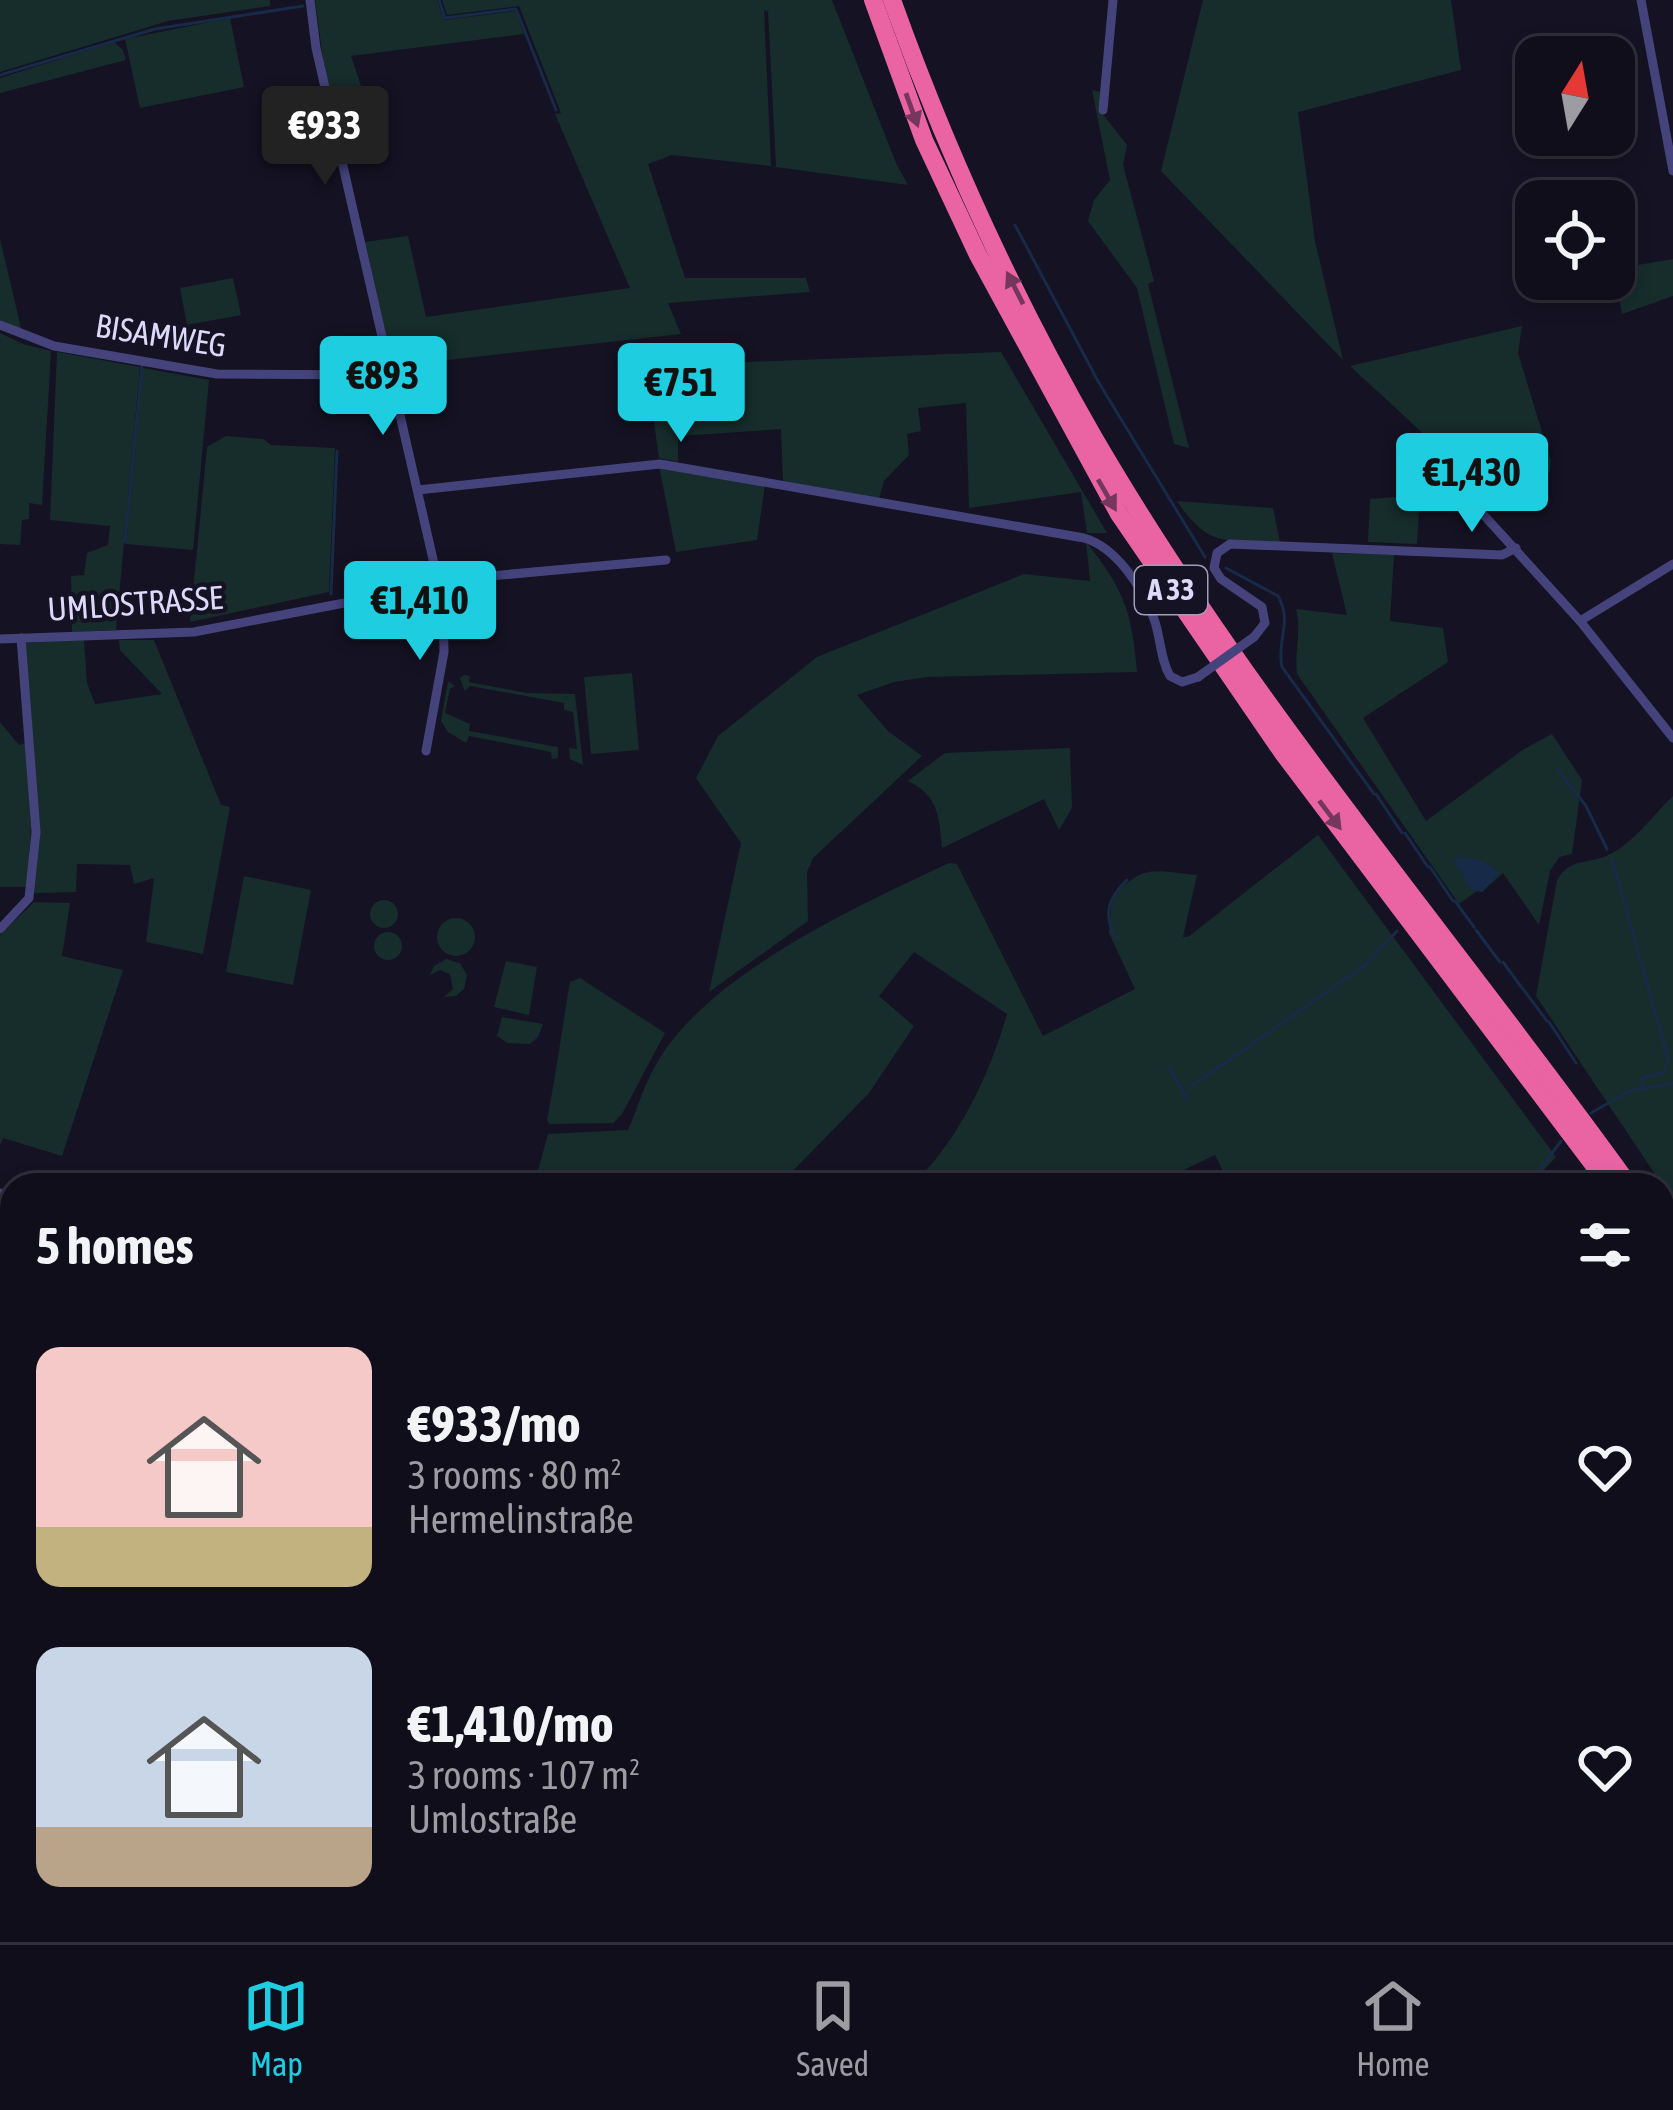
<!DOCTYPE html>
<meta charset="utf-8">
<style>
body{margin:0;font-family:"Asap Condensed",sans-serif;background:#191723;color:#f1f3f6;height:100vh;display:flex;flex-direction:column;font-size:45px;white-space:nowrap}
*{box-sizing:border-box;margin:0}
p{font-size:39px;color:#9c9ca2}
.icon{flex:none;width:66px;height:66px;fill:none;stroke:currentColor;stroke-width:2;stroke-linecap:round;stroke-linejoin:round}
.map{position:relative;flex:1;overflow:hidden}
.details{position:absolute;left:0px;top:1173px;width:1674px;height:771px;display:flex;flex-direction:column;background:#100e1a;border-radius:36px 36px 0 0;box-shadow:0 6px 18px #0003,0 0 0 3px #302e39}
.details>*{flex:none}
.needle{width:78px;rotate:11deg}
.tools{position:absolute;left:1515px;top:36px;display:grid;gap:24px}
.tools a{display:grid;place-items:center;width:120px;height:120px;border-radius:24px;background:#100e1a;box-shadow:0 6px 18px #0003,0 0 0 3px #302e39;font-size:60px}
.price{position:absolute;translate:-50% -102px;padding:0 27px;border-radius:12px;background:#1fcde1;color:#111;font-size:39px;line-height:78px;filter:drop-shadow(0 3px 6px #0008)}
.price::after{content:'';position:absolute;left:50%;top:72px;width:36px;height:27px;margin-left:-18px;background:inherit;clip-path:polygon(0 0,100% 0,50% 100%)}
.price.on{background:#222;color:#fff}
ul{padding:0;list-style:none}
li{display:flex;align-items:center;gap:36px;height:300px;padding:0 36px}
li span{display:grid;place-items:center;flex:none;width:336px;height:240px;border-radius:24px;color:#555}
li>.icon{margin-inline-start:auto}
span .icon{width:144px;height:144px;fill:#fffc;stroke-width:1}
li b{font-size:51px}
h2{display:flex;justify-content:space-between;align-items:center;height:144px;padding:0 36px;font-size:51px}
.tabs{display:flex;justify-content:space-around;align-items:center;height:168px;border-top:3px solid #302e39;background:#100e1a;font-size:33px;color:#9c9ca2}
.tabs a{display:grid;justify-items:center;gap:6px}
.tabs .on{color:#1fcde1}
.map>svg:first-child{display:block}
.green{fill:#162d2c}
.water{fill:#172a48}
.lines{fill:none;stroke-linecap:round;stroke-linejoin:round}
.stream{stroke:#172a48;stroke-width:3}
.minor{stroke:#45437c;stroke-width:9}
.motorway{stroke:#ea64a4;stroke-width:18}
.minor-bridge{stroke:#45437c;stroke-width:9}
.oneway{fill:#75375d}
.labels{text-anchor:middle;stroke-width:9;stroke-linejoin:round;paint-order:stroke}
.shield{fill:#151223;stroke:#a19dba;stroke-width:3}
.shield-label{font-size:30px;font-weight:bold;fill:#ddd9fa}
.street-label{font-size:33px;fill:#ddd9fa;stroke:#151223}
</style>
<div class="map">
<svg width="1673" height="1942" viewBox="0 0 1673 1942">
<rect width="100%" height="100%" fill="#151223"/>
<!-- green -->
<g class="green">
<polygon points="0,0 270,0 270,6 168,21 0,72"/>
<polygon points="315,0 437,0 444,20 516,11 524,34 351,56 372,119 339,129 323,59"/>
<polygon points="442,0 832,0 896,163 908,185 776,167 768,11 764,10 771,166 672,155 648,164 685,278 806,278 810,292 668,303 681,334 393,366 365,242 408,236 426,317 630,288 555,114 561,113 519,6 447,15"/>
<polygon points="1203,0 1451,0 1461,70 1298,112 1315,241 1343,360 1161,171"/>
<polygon points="230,18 244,87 140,108 125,39"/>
<polygon points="114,42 123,50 126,60 0,93 0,78"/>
<polygon points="1092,90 1101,92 1101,112 1127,145 1123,165 1154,281 1148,284 1189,448 1174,444 1137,288 1088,221 1094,200 1110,180"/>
<polygon points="0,239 22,332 0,321"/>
<polygon points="1673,259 1673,296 1622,314 1614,269"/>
<polygon points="233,278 241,315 187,325 180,288"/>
<polygon points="1522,326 1518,353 1551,461 1550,472 1544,476 1466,484 1440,449 1350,366"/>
<polygon points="0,333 23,344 51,351 42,505 29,503 29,519 22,520 20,545 0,544"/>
<polygon points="57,352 140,367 116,630 72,632 71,576 84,575 87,553 108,545 110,526 50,520"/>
<polygon points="1001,352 1107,533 1087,533 1081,492 969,508 966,403 918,408 921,431 907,434 909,455 884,481 879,499 783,481 781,429 678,436 678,462 659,458 646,366"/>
<polygon points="143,368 209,380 193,550 126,544"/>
<polygon points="226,436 263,439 271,445 335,448 329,592 190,622 207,447"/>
<polygon points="659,466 765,485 757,540 676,552"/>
<polygon points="1420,495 1417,544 1368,542 1370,499"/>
<path d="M1177 501 1273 508 1280 542C1226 539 1210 550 1177 501Z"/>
<path d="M1086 542C1124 589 1132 612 1137 672L927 677 894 682 857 695 888 731 922 756 813 858 807 872 808 921 709 992 741 843 696 778 718 736 817 657 1024 574 1090 581Z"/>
<path d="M1332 553 1394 555 1390 621 1443 628 1448 662 1363 718 1426 821 1524 749 1552 734 1582 780 1572 854 1559 857 1550 871 1539 925 1503 873 1482 892 1477 891 1459 904 1297 674C1294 652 1302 630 1296 609L1347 615Z"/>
<polygon points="462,585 474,593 472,617 463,622 450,616 448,592 451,588"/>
<polygon points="84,640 87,683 95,704 162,694 120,650 119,640 154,640 221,805 230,807 203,954 146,942 154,878 134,884 130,865 77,864 76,892 34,893 39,828 25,643"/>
<polygon points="632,673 639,750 591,754 584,677"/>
<polygon points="464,675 470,676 469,682 527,693 575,694 583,765 570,759 569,748 577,749 573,712 564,710 564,703 470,686 465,691 460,678"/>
<polygon points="448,681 455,686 450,689 445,713 470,724 469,731 558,747 558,758 552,759 551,752 469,736 466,743 448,732 441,721"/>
<polygon points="0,722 19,745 26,743 31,828 27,887 0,887"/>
<path d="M1070 748 1072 808 1059 830 1044 799 942 848C939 817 939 796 908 781L945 753Z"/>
<path d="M1673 796V1201L1536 996 1557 880C1571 857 1587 865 1608 855 1632 845 1654 814 1673 796Z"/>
<path d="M1318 835 1556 1157 1530 1185H1230L1215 1155 1153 1185H912C959 1140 989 1076 1007 1014L914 952 879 996 914 1026 869 1093 779 1185H534L548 1134 628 1130C638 1107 645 1082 658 1061 711 972 858 906 949 863L957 864 1043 1036 1135 989 1109 933 1112 897C1145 863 1153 871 1197 875L1183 937H1188Z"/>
<polygon points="244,876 311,890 293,985 226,972"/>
<circle cx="384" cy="914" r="14"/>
<polygon points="34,902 70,903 62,956 123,970 62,1156 3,1138 0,1145 0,935"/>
<circle cx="456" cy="937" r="19"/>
<circle cx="388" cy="946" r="14"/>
<polygon points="446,959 460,963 467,975 464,989 456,996 444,997 453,989 450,974 440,970 430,975 434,966"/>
<polygon points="506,961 537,967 529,1015 494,1007"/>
<path d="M580 978 665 1033 622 1114 613 1123 549 1124 547 1120C556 1074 562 1029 570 982Z"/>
<polygon points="502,1017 543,1024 538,1037 530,1044 507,1043 497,1036"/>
<polygon points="1673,1417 1673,1667 1662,1671 1662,1421"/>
<polygon points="12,1909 12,1932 59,1933 23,1942 0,1942 0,1911"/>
<polygon points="427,1932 532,1932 536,1942 385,1942"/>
<polygon points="707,1932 795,1932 795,1942 706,1942"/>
<polygon points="816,1932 1070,1932 1080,1942 808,1942"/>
</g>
<!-- water -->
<g class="water">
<polygon points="1458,856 1483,861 1500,873 1482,892 1471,890 1454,861"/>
<polygon points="1167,1932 1330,1932 1337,1942 1151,1942"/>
</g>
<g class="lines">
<!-- stream -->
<g class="stream">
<polyline points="439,0 445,18 516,9 556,110"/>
<polyline points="0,75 155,29 303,6"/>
<polyline points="1015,225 1099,383 1205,557"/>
<polyline points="125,542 142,366"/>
<path d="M1226 568 1278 596C1293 622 1276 641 1282 667L1374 794"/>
<polyline points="331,594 337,451"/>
<polyline points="1558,770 1586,806 1607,849"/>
<polyline points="1376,794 1402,833"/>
<polyline points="1405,833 1428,867"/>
<polyline points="1612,859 1668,1058 1664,1073 1644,1077 1641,1088"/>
<polyline points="1430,867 1453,901"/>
<polyline points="1455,901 1474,927"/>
<polyline points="1476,930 1500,962"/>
<path d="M1115 937C1103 914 1108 898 1127 880"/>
<polyline points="1503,962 1522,988"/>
<polyline points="1523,989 1547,1021"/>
<polyline points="1549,1022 1576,1063"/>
<polyline points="1169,1067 1187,1099"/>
<polyline points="1189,1088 1364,966 1397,931"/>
<polyline points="1591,1113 1629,1091 1673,1083"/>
<polyline points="1528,1185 1561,1141"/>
<polyline points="1662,1676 1673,1671"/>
<polyline points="370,1942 411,1932"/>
<polyline points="1439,1942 1455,1932"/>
</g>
<!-- minor -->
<g class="minor">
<polyline points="310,0 316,48 443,603 444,652 426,751"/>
<polyline points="1641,0 1673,171"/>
<polyline points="1103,110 1113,0"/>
<polyline points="0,325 54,346 217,374 391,375"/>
<path d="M418 490 660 464 1084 538C1116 547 1143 588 1154 619 1161 638 1160 659 1170 676L1182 682 1198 677"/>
<polyline points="1461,490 1580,621 1673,738"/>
<polyline points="1580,621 1673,564"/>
<polyline points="1254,637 1265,623 1262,607 1221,579 1214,568 1217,553 1230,544 1502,555 1516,548"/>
<polyline points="0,639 194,632 479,577 666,560"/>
<polyline points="0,929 29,898 36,832 21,638"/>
<polyline points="0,1193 12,1198"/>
<polyline points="0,1905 12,1903"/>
<polyline points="332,1932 334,1942"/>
<polyline points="1082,1932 1092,1942"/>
<polyline points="1103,1942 1114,1932"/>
</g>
<!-- motorway -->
<g class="motorway">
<polyline points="873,0 924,140 978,255 1119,514 1283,753 1609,1185"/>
<path d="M892 0C946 151 1014 299 1094 438 1248 703 1451 937 1629 1185"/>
<polyline points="1662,1230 1673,1246"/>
<polyline points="1662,1261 1673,1277"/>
</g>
<!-- minor-bridge -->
<polyline class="minor-bridge" points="1198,677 1254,637"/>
</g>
<!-- one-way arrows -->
<defs><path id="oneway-solid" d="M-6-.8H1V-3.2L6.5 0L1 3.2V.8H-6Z" transform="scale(3)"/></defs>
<g class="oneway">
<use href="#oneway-solid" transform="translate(912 110) rotate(70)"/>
<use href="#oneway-solid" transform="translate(1015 288) rotate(-117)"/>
<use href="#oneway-solid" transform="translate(1107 495) rotate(60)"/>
<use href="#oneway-solid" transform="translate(1330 815) rotate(53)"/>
</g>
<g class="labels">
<!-- shield labels -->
<rect class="shield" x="1135" y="566" width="72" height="48" rx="9"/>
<g class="shield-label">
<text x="1171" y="600">A 33</text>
</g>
<!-- street labels -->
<g class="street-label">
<text transform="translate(161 335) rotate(9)" y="12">BISAMWEG</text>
<text transform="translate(135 603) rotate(-4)" y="12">UMLOSTRASSE</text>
</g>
</g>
</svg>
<div class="tools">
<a><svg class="needle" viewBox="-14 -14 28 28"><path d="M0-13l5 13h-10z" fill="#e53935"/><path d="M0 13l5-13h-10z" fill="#9c9ca2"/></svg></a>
<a><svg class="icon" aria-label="locate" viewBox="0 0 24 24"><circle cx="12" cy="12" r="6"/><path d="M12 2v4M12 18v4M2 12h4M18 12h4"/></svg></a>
</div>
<b class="price on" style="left:325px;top:188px">€933</b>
<b class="price" style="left:383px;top:438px">€893</b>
<b class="price" style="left:681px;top:445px">€751</b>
<b class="price" style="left:1472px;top:535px">€1,430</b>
<b class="price" style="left:420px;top:663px">€1,410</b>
<section class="details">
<h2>5 homes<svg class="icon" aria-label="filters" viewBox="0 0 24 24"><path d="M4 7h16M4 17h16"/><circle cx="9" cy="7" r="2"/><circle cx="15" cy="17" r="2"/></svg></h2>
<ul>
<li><span style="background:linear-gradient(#f6c9c9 75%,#c2b280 0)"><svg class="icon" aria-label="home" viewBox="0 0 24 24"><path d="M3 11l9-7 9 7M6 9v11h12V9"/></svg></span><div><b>€933/mo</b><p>3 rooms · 80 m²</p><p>Hermelinstraße</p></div><svg class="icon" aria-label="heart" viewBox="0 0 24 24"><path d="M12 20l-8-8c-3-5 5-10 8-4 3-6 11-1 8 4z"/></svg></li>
<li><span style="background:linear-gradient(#c9d6e8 75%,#b9a48a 0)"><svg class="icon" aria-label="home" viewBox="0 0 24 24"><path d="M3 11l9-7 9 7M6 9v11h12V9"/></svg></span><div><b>€1,410/mo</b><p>3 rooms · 107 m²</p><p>Umlostraße</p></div><svg class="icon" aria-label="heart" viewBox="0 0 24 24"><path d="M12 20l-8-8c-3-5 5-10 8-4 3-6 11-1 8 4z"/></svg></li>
</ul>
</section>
</div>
<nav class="tabs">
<a class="on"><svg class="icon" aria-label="map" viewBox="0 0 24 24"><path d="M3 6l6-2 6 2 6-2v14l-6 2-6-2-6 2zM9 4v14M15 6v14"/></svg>Map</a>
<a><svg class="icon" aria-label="saved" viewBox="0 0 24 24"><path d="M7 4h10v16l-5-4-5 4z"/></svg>Saved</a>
<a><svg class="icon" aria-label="home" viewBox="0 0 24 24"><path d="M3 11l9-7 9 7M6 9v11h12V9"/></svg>Home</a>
</nav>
